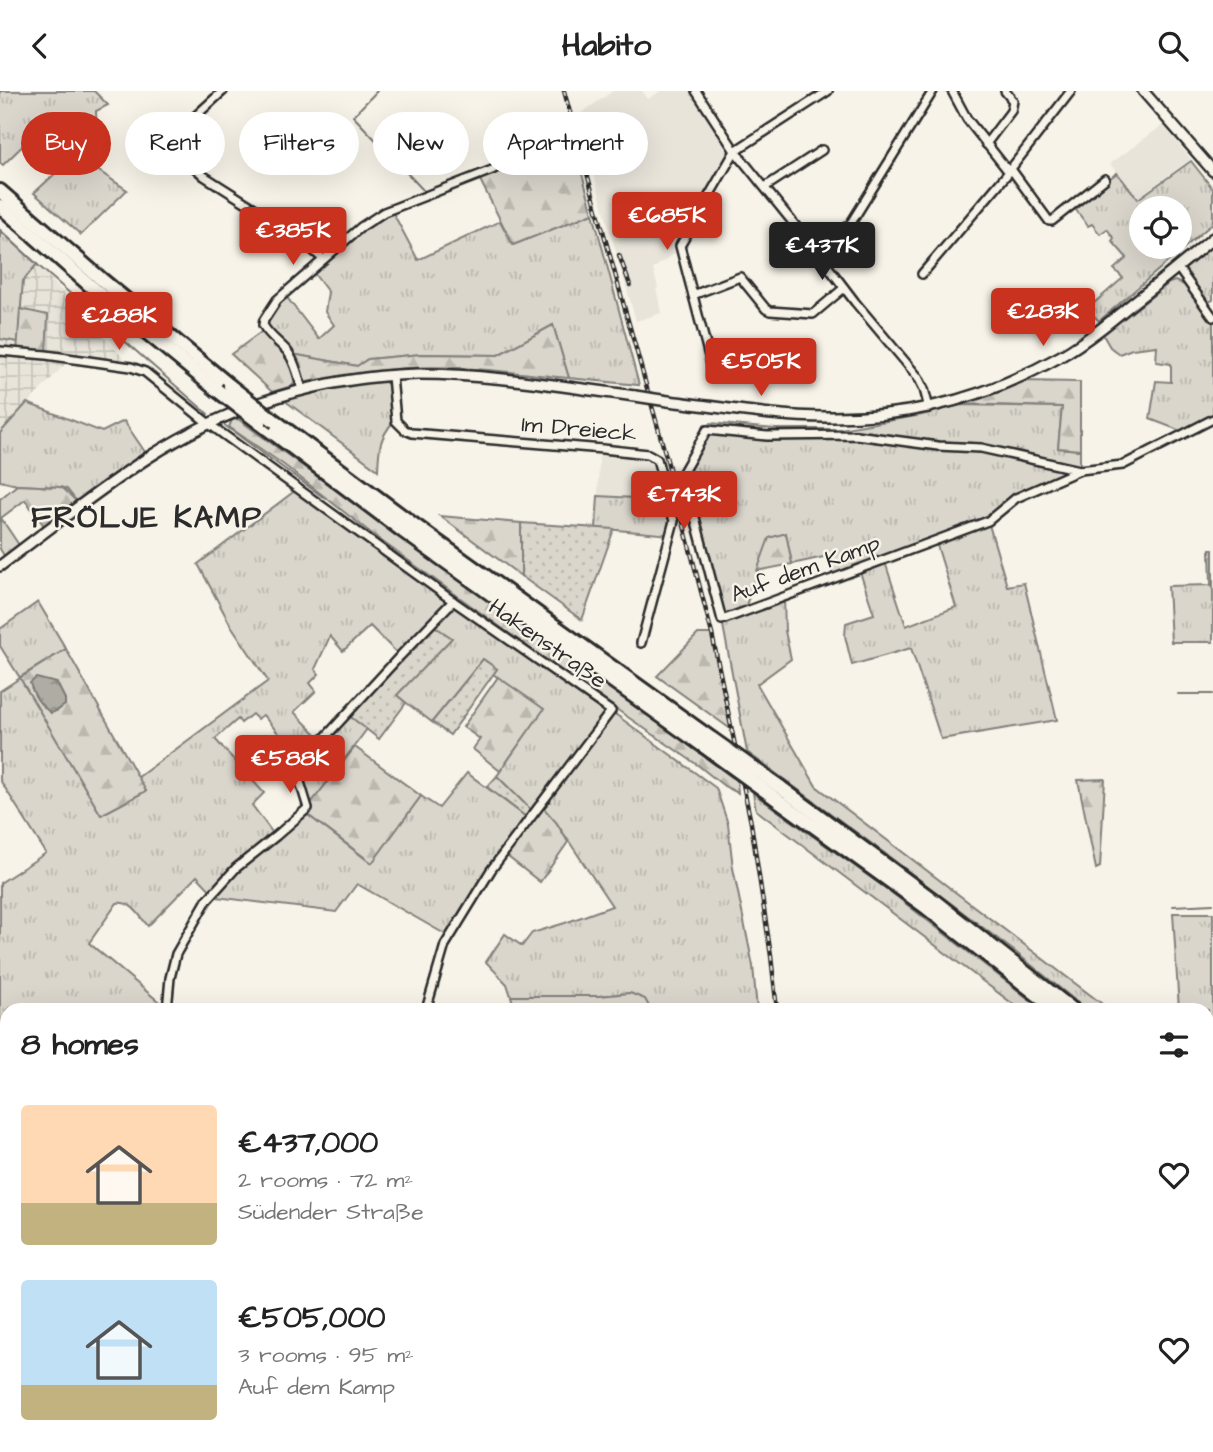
<!DOCTYPE html>
<meta charset="utf-8">
<style>
body{margin:0;font-family:"Architects Daughter",sans-serif;background:#f6f6f6;color:#222;height:100vh;display:flex;flex-direction:column;font-size:26px;white-space:nowrap}
*{box-sizing:border-box;margin:0}
p{font-size:23px;color:#767676}
.icon{flex:none;width:38px;height:38px;fill:none;stroke:currentColor;stroke-width:2;stroke-linecap:round;stroke-linejoin:round}
.map{position:relative;flex:1;overflow:hidden}
.panel{position:absolute;left:0px;top:912px;width:1214px;height:450px;display:flex;flex-direction:column;background:#fff;border-radius:21px 21px 0 0;box-shadow:0 7px 28px #0002}
.panel>*{flex:none}
.hud{position:absolute;left:21px;top:21px;width:700px;height:63px;display:flex;gap:14px}
.controls{position:absolute;left:1129px;top:105px;display:grid;gap:14px}
.controls a{display:grid;place-items:center;width:63px;height:63px;border-radius:50%;background:#fff;box-shadow:0 7px 28px #0002;font-size:35px}
.price{position:absolute;translate:-50% -60px;padding:0 16px;border-radius:7px;background:#c8321e;color:#fff;font-size:23px;line-height:46px;filter:drop-shadow(0 2px 4px #0008)}
.price::after{content:'';position:absolute;left:50%;top:42px;width:21px;height:16px;margin-left:-10px;background:inherit;clip-path:polygon(0 0,100% 0,50% 100%)}
.price.active{background:#222;color:#fff}
ul{padding:0;list-style:none}
li{display:flex;align-items:center;gap:21px;height:175px;padding:0 21px}
li span{display:grid;place-items:center;flex:none;width:196px;height:140px;border-radius:7px;color:#555}
li>.icon{margin-inline-start:auto}
span .icon{width:84px;height:84px;fill:#fffc;stroke-width:1}
li b{font-size:30px}
h2{display:flex;justify-content:space-between;align-items:center;height:84px;padding:0 21px;font-size:30px}
.chip{padding:0 24px;border-radius:32px;background:#fff;box-shadow:0 7px 28px #0002;font-size:24px;line-height:63px}
.chip.active{background:#c8321e;color:#fff}
header{display:flex;justify-content:space-between;align-items:center;height:91px;padding:0 21px;background:#fff;font-size:32px;font-weight:700}
.map>svg:first-child{display:block}
.built{fill:#e8e4da}
.industrial{fill:url(#industrial-grid)}
.grass{fill:url(#grass-tufts);stroke:#82807c;stroke-width:2;fill-rule:evenodd}
.forest{fill:url(#forest-firs);stroke:#82807c;stroke-width:2}
.park{fill:url(#park-dots);stroke:#82807c;stroke-width:2}
.water{fill:url(#water-ripples);stroke:#7a7874;stroke-width:2}
.lines{fill:none;stroke-linecap:round;stroke-linejoin:round}
.stream{stroke:#7a7874;stroke-width:2}
.minor-casing{stroke:#2b2b2b;stroke-width:12}
.tertiary-casing{stroke:#2b2b2b;stroke-width:14}
.motorway-casing{stroke:#2b2b2b;stroke-width:18}
.minor{stroke:#f7f3e8;stroke-width:7}
.tertiary{stroke:#f7f3e8;stroke-width:9}
.motorway{stroke:#f7f3e8;stroke-width:12}
.rail-casing{stroke:#2b2b2b;stroke-width:4.5}
.rail{stroke:#f7f3e8;stroke-width:2;stroke-dasharray:5;stroke-linecap:butt}
.tertiary-bridge-casing{stroke:#2b2b2b;stroke-width:14;stroke-linecap:butt}
.motorway-bridge-casing{stroke:#2b2b2b;stroke-width:18;stroke-linecap:butt}
.tertiary-bridge{stroke:#f7f3e8;stroke-width:9}
.motorway-bridge{stroke:#f7f3e8;stroke-width:12}
.labels{text-anchor:middle;stroke-width:5;stroke-linejoin:round;paint-order:stroke}
.street-label{font-size:23px;fill:#2b2b2b;stroke:#f7f3e8}
.district-label{font-size:30px;font-weight:bold;letter-spacing:2px;fill:#2b2b2b;stroke:#f7f3e8}
</style>
<header><svg class="icon" aria-label="back" viewBox="0 0 24 24"><path d="M15 5l-7 7 7 7"/></svg>Habito<svg class="icon" aria-label="search" viewBox="0 0 24 24"><circle cx="10" cy="10" r="6"/><path d="M15 15l6 6"/></svg></header>
<div class="map">
<svg width="1213" height="1361" viewBox="0 0 1213 1361">
<defs>
<pattern id="industrial-grid" width="8" height="8" patternUnits="userSpaceOnUse" patternTransform="scale(1.75)"><rect width="8" height="8" fill="#e8e4da"/><path d="M0 4h8M4 0v8" fill="none" stroke="#c7c4bb"/></pattern>
<pattern id="grass-tufts" width="24" height="20" patternUnits="userSpaceOnUse" patternTransform="scale(1.75)"><rect width="24" height="20" fill="#dad6cc"/><path d="M3 7l-1-3M5 7V3M7 7l1-3M15 17l-1-3M17 17v-4M19 17l1-3" fill="none" stroke="#bbb8af"/></pattern>
<pattern id="forest-firs" width="22" height="20" patternUnits="userSpaceOnUse" patternTransform="scale(1.75)"><rect width="22" height="20" fill="#dad6cc"/><path d="M5 1l3.5 6h-7zM16 11l3.5 6h-7z" fill="#bbb8af"/></pattern>
<pattern id="park-dots" width="8" height="8" patternUnits="userSpaceOnUse" patternTransform="scale(1.75)"><rect width="8" height="8" fill="#dad6cc"/><path d="M2 2h.1M6 6h.1" fill="none" stroke="#bbb8af" stroke-width="1.8" stroke-linecap="round"/></pattern>
<pattern id="water-ripples" width="26" height="14" patternUnits="userSpaceOnUse" patternTransform="scale(1.75)"><rect width="26" height="14" fill="#afaca4"/><path d="M2 4q2-2 4 0t4 0M15 11q2-2 4 0t4 0" fill="none" stroke="#8f8c86"/></pattern>
</defs>
<rect width="100%" height="100%" fill="#f7f3e8"/>
<filter id="ink" filterUnits="userSpaceOnUse"><feTurbulence type="fractalNoise" baseFrequency=".0143" numOctaves="2"/><feDisplacementMap in="SourceGraphic" scale="14" xChannelSelector="R" yChannelSelector="G"/><feConvolveMatrix kernelMatrix="1 2 1 2 8 2 1 2 1" color-interpolation-filters="sRGB"/></filter>
<g filter="url(#ink)">
<!-- built -->
<g class="built">
<polygon points="613,0 642,0 648,8 661,0 696,0 735,60 680,155 675,162 653,178 658,197 656,198 662,222 636,230 577,25"/>
<polygon points="1163,34 1191,68 1138,106 1110,73"/>
<polygon points="599,360 659,368 671,409 598,405"/>
</g>
<!-- industrial -->
<g class="industrial">
<polygon points="37,173 137,282 65,273 0,342 0,248 18,251 17,262 48,224 20,218 23,190"/>
<polygon points="854,1355 1050,1354 1050,1361 854,1361"/>
</g>
<!-- grass -->
<g class="grass">
<polygon points="0,0 94,0 108,14 96,20 98,71 84,70 127,99 81,144 34,102 71,68 41,37 3,74 0,72"/>
<path d="M1191 70 1213 98V132L1099 230 1087 218 1123 187 1114 178 1127 167 1112 150 1114 147 1107 138 1100 143 1092 133 1088 135 1073 115 1117 82 1138 108ZM1141 117H1180V156H1141Z"/>
<polygon points="391,118 418,169 500,130 513,154 593,122 639,294 569,287 553,234 498,264 422,263 368,268 357,275 292,263 267,237 266,230 285,204 319,248 334,234 325,221 328,201 312,180 361,136"/>
<polygon points="0,139 37,173 23,190 18,251 0,248"/>
<polygon points="1213,155 1213,209 1207,212 1183,179"/>
<polygon points="1175,190 1187,195 1213,231 1213,328 1186,342 1150,328 1156,290 1171,291 1171,273 1156,271 1157,255 1132,258 1119,263 1110,256 1103,244 1169,192"/>
<path d="M379 289 385 291 390 295 393 331C379 348 379 357 378 379L284 309 349 294Z"/>
<polygon points="27,312 102,341 124,330 145,361 78,412 67,398 60,396 17,394 0,390 0,342"/>
<polygon points="960,314 1062,316 1058,357 1080,359 1080,379 1016,407 988,430 1007,495 1024,492 1057,629 941,648 911,557 852,574 845,545 846,532 874,523 859,478 884,468 906,535 956,516 936,451 975,434 935,447 833,486 828,465 792,473 786,443 770,447 744,520 784,506 785,540 791,568 757,593 816,695 1110,919 1087,919 1014,860 883,761 747,661 722,529 681,384 706,338 711,332 775,338 840,338 922,324"/>
<path d="M296 399 611 620 716 697 728 733 733 777 753 875 757 919H651L630 902 599 905H511L507 893 486 871 505 843 522 855 532 842 565 832 612 815 556 731 534 722 497 685 543 618 493 583 497 578 483 568 432 631 396 604 451 548 400 565 370 535 343 560 330 545 315 578 319 583 310 592 316 600 294 621 322 649 347 623 367 638 308 717 296 678 269 652 279 643 263 624 257 628 252 623 241 632 238 628 215 648 264 702 252 714 275 745 304 721 371 772 421 705 439 717 467 682 529 728 450 846 357 793 336 821 216 806 228 783 224 784 212 801 197 785 148 835C139 824 132 810 117 812L89 852 164 915V919H7V933L0 938V792L46 762 0 689V600L20 587 0 555V538L38 511 66 558 20 586 101 724 146 700 137 687 268 590 230 533 198 473Z"/>
<polygon points="598,405 673,409 678,430 674,430 670,444 596,437"/>
<polygon points="1210,458 1213,458 1213,551 1171,551 1168,495 1211,494"/>
<polygon points="753,702 892,802 1043,919 1021,919 756,719"/>
<polygon points="1173,822 1213,822 1213,1001 1208,996 1208,919 1179,919"/>
<polygon points="298,1354 536,1355 534,1361 296,1361"/>
<polygon points="692,1354 779,1355 779,1361 706,1361 691,1358"/>
</g>
<!-- forest -->
<g class="forest">
<polygon points="567,30 593,122 513,154 478,85 492,79"/>
<polygon points="20,218 48,224 46,264 17,262"/>
<path d="M553 234 569 287C516 282 461 274 408 277 374 279 340 285 307 291L302 290 292 263 357 275 368 268 422 263 498 264Z"/>
<polygon points="264,239 291,272 295,291 292,295 272,301 231,263"/>
<polygon points="1021,290 1080,291 1080,359 1058,357 1062,316 961,313"/>
<path d="M238 328C404 449 572 567 737 690L738 702 724 695 699 675 571 587 380 449 284 374 229 336 232 329Z"/>
<polygon points="17,394 60,396 64,398 78,412 45,436 25,409 1,427 19,454 5,466 0,458 0,408"/>
<polygon points="440,425 521,432 521,485"/>
<polygon points="786,442 792,473 757,480 769,447"/>
<polygon points="698,543 712,543 732,639 657,585"/>
<polygon points="66,558 146,700 101,724 20,587"/>
<polygon points="498,586 544,618 500,680 473,658 480,648 463,636"/>
<polygon points="355,656 421,705 372,772 304,721"/>
<polygon points="1105,688 1100,776 1096,778 1078,689"/>
<polygon points="541,714 556,731 568,751 540,791 503,762"/>
<polygon points="630,902 645,908 651,919 515,919 511,905 599,905"/>
</g>
<!-- park -->
<g class="park">
<polygon points="743,260 743,283 720,288 712,277 710,267"/>
<polygon points="521,432 614,438 582,529 521,485"/>
<polygon points="431,533 452,547 397,604 406,612 379,648 347,623"/>
<polygon points="483,568 497,578 450,644 432,631"/>
<polygon points="497,685 534,722 529,728 487,696"/>
</g>
<!-- water -->
<path class="water" d="M36 587 57 592 65 608V614L58 619 51 622C40 614 34 606 30 592Z"/>
<g class="lines">
<!-- stream -->
<g class="stream">
<polyline points="377,0 353,25 425,101"/>
<polyline points="0,139 41,177 208,323"/>
<polyline points="223,333 323,406"/>
<polyline points="1178,603 1213,603"/>
<polyline points="1173,815 1213,813"/>
<polyline points="535,1361 537,1354"/>
</g>
<!-- minor casing -->
<g class="minor-casing">
<g id="minor">
<polyline points="696,0 735,60 820,165 855,211 918,286 924,298 929,317"/>
<polyline points="167,51 223,0"/>
<polyline points="986,53 1011,20 1013,10 1005,0"/>
<polyline points="148,67 167,51 204,85 292,141 323,168"/>
<polyline points="1011,78 1049,130 1052,130 1105,88"/>
<polyline points="1009,80 1071,0"/>
<polyline points="765,96 822,59"/>
<polyline points="820,165 851,132 933,0"/>
<polyline points="1178,177 1213,226"/>
<polyline points="922,183 1009,81 967,28 952,0"/>
<polyline points="693,204 740,186 766,218 770,220 813,223 844,197"/>
<polyline points="0,260 46,264 131,276 145,281 209,333 453,510 611,620 491,779 445,854 426,919"/>
<polyline points="712,277 680,155 735,60 828,0"/>
<polyline points="392,285 396,330 405,339 412,342 603,358 648,363 657,368 674,430 641,552"/>
<path d="M302 299C299 286 295 270 287 260 279 251 269 245 263 234L264 229 277 209 361 136 384 121 492 79 514 67 566 29"/>
<polyline points="1080,379 981,357 938,355 856,344 767,345 707,339 683,381 722,529 988,430 1016,407 1080,379 1123,374 1213,328"/>
<polyline points="167,919 170,887 176,863 207,809 236,777 276,745 308,717 296,678 400,565 453,510"/>
<polyline points="0,1232 7,1224"/>
<polyline points="1213,1252 1210,1254 1213,1291"/>
<polyline points="296,1361 298,1354"/>
</g>
</g>
<!-- tertiary casing -->
<g class="tertiary-casing">
<g id="tertiary">
<polyline points="1143,0 1213,80"/>
<path d="M668 310C720 316 774 326 827 326 910 327 989 306 1061 265 1087 250 1111 230 1134 211 1161 190 1187 169 1213 147"/>
<path d="M0 475C49 438 98 399 149 366 230 314 324 285 419 283 491 283 564 296 635 305"/>
<polyline points="0,1124 7,1130"/>
<polyline points="166,1354 172,1361"/>
</g>
</g>
<!-- motorway casing -->
<g class="motorway-casing">
<g id="motorway">
<polyline points="0,100 101,188 230,295"/>
<polyline points="0,115 94,198 217,299"/>
<polyline points="276,331 410,431 712,648"/>
<polyline points="260,332 403,440 705,656"/>
<polyline points="780,696 933,809 1073,919"/>
<polyline points="775,707 927,817 1057,919"/>
<polyline points="1208,1032 1213,1037"/>
<polyline points="1208,1046 1213,1051"/>
</g>
</g>
<!-- minor -->
<use href="#minor" class="minor"/>
<!-- tertiary -->
<use href="#tertiary" class="tertiary"/>
<!-- motorway -->
<use href="#motorway" class="motorway"/>
<!-- rail casing -->
<g class="rail-casing">
<g id="rail">
<polyline points="564,0 667,369 712,543 751,732 771,865 777,919"/>
<polyline points="619,164 630,194"/>
<polyline points="799,1361 799,1354"/>
</g>
</g>
<!-- rail -->
<use href="#rail" class="rail"/>
<!-- tertiary-bridge casing -->
<g class="tertiary-bridge-casing">
<polyline id="tertiary-bridge" points="635,305 668,310"/>
</g>
<!-- motorway-bridge casing -->
<g class="motorway-bridge-casing">
<g id="motorway-bridge">
<polyline points="230,295 276,331"/>
<polyline points="217,299 260,332"/>
<polyline points="712,648 780,696"/>
<polyline points="705,656 775,707"/>
</g>
</g>
<!-- tertiary-bridge -->
<use href="#tertiary-bridge" class="tertiary-bridge"/>
<!-- motorway-bridge -->
<use href="#motorway-bridge" class="motorway-bridge"/>
</g>
</g>
<g class="labels">
<!-- street labels -->
<g class="street-label">
<text transform="translate(579 337) rotate(5)" y="8">Im Dreieck</text>
<text transform="translate(805 477) rotate(-20)" y="8">Auf dem Kamp</text>
<text transform="translate(548 552) rotate(35)" y="8">Hakenstraße</text>
</g>
<!-- district labels -->
<g class="district-label">
<text x="147" y="436">FRÖLJE KAMP</text>
</g>
</g>
</svg>
<div class="controls">
<a><svg class="icon" aria-label="locate" viewBox="0 0 24 24"><circle cx="12" cy="12" r="6"/><path d="M12 2v4M12 18v4M2 12h4M18 12h4"/></svg></a>
</div>
<b class="price" style="left:667px;top:161px">€685K</b>
<b class="price" style="left:293px;top:176px">€385K</b>
<b class="price active" style="left:822px;top:191px">€437K</b>
<b class="price" style="left:1043px;top:257px">€283K</b>
<b class="price" style="left:119px;top:261px">€288K</b>
<b class="price" style="left:761px;top:307px">€505K</b>
<b class="price" style="left:684px;top:440px">€743K</b>
<b class="price" style="left:290px;top:704px">€588K</b>
<div class="hud">
<a class="chip active">Buy</a>
<a class="chip">Rent</a>
<a class="chip">Filters</a>
<a class="chip">New</a>
<a class="chip">Apartment</a>
</div>
<section class="panel">
<h2>8 homes<svg class="icon" aria-label="filters" viewBox="0 0 24 24"><path d="M4 7h16M4 17h16"/><circle cx="9" cy="7" r="2"/><circle cx="15" cy="17" r="2"/></svg></h2>
<ul>
<li><span style="background:linear-gradient(#ffd9b3 70%,#c2b280 0)"><svg class="icon" aria-label="home" viewBox="0 0 24 24"><path d="M3 11l9-7 9 7M6 9v11h12V9"/></svg></span><div><b>€437,000</b><p>2 rooms · 72 m²</p><p>Südender Straße</p></div><svg class="icon" aria-label="heart" viewBox="0 0 24 24"><path d="M12 20l-8-8c-3-5 5-10 8-4 3-6 11-1 8 4z"/></svg></li>
<li><span style="background:linear-gradient(#bfe0f5 75%,#c2b280 0)"><svg class="icon" aria-label="home" viewBox="0 0 24 24"><path d="M3 11l9-7 9 7M6 9v11h12V9"/></svg></span><div><b>€505,000</b><p>3 rooms · 95 m²</p><p>Auf dem Kamp</p></div><svg class="icon" aria-label="heart" viewBox="0 0 24 24"><path d="M12 20l-8-8c-3-5 5-10 8-4 3-6 11-1 8 4z"/></svg></li>
</ul>
</section>
</div>
